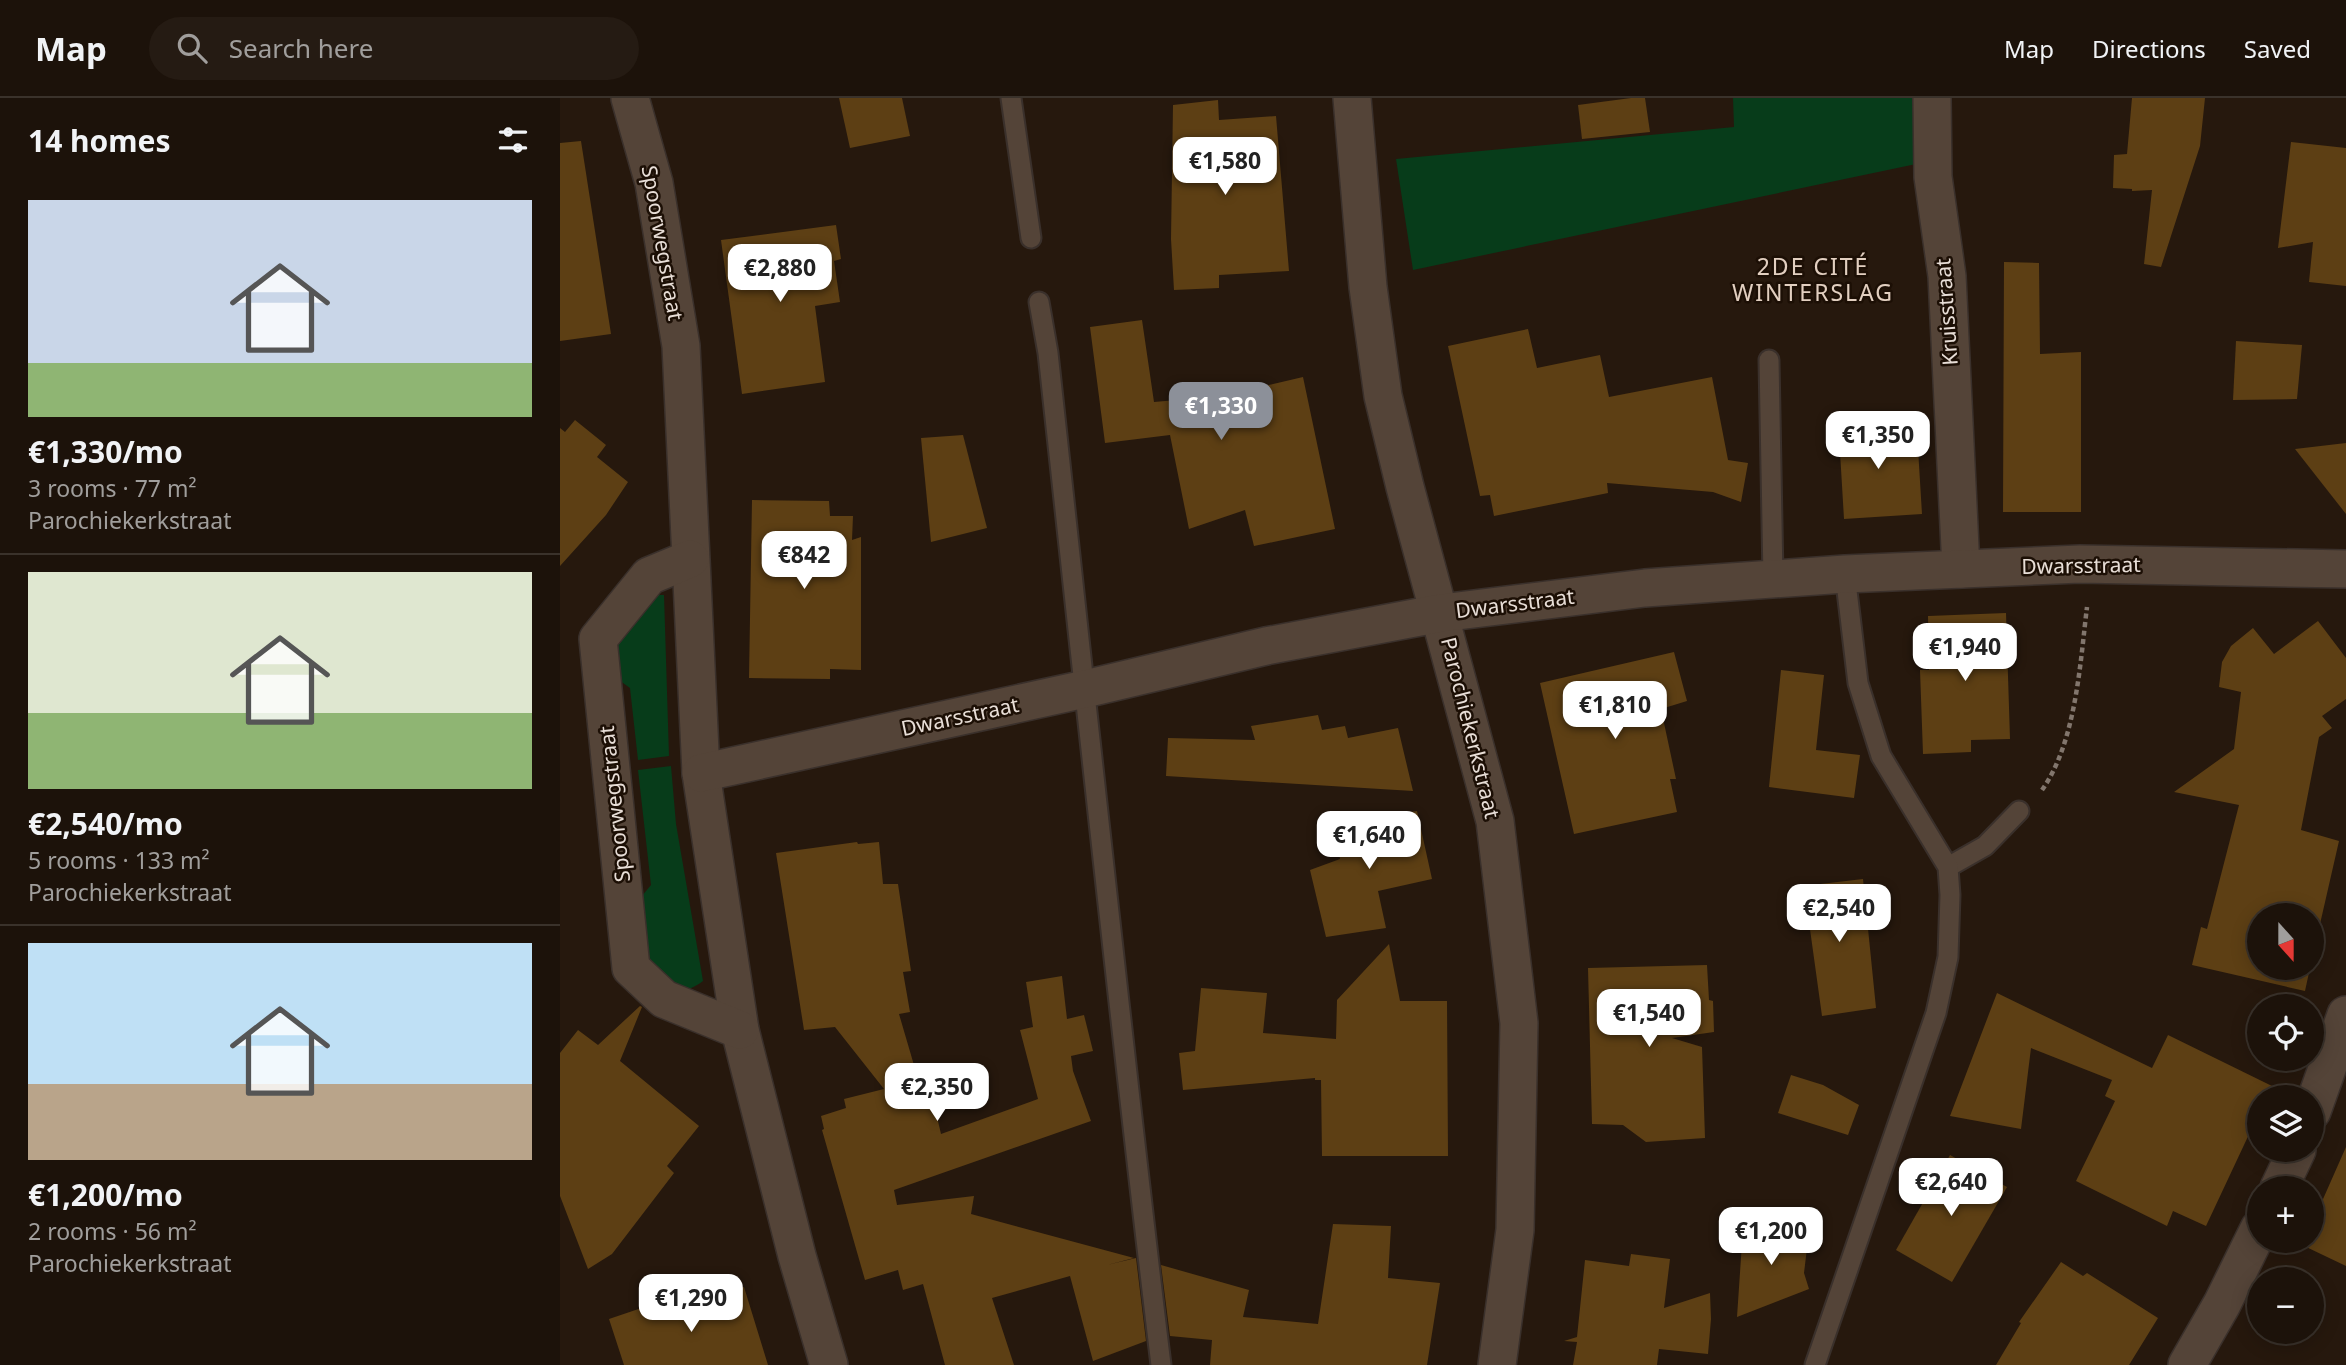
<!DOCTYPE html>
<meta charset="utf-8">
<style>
body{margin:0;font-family:"Noto Sans",sans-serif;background:#251b13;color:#f1f3f6;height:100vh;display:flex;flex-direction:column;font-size:26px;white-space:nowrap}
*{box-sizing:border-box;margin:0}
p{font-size:23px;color:#a09e9c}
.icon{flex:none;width:38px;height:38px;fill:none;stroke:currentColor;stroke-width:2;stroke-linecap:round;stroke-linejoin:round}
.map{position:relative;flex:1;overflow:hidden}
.drawer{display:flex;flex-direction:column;background:#1c120a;width:560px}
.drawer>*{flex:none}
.needle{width:46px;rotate:159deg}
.fabs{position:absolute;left:1687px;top:805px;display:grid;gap:14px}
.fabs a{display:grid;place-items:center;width:77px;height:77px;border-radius:50%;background:#1c120a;box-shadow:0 4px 18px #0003,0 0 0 2px #3a322b;font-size:35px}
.price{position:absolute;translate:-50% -60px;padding:0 16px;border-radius:14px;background:#fff;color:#222;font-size:23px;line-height:46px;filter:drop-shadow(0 2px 4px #0008)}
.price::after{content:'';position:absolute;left:50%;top:42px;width:21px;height:16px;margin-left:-10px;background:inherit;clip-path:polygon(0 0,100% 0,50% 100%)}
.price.on{background:#8c9099;color:#fff}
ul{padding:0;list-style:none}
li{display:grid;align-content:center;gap:14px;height:371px;padding:0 28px}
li+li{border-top:2px solid #3a322b}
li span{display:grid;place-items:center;height:217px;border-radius:0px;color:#555}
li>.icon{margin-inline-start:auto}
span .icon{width:126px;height:126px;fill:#fffc;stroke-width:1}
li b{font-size:30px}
h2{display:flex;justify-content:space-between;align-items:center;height:84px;padding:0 28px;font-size:30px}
header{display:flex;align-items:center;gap:42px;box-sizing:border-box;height:98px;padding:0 35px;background:#1c120a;border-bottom:2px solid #3a322b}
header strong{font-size:33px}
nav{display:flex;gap:38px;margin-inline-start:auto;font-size:24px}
.search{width:490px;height:63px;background:#251b13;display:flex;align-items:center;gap:18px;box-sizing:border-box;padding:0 24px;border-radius:38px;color:#a09e9c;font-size:26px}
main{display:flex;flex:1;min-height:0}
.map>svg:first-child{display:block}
.green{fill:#073c1a}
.building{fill:#5d3f14}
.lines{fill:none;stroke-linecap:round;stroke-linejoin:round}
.service-casing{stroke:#3a302b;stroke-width:23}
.minor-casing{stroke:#3a302b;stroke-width:40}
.path{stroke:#82766d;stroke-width:4.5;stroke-dasharray:5 3.5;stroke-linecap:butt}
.service{stroke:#544438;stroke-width:19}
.minor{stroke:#544438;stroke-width:37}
.labels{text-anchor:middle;stroke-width:5;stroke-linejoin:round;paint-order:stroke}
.street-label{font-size:21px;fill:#e8ded7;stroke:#1c0f05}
.neighbourhood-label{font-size:23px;letter-spacing:2px;fill:#e2cfc0;stroke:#1c0f05}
</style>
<header>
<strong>Map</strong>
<div class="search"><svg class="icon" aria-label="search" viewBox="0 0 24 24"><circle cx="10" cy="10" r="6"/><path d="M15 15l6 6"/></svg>Search here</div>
<nav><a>Map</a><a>Directions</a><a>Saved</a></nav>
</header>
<main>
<section class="drawer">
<h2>14 homes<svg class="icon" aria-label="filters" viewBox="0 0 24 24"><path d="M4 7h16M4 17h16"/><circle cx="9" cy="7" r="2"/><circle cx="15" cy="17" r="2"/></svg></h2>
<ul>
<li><span style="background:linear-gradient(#c9d6e8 75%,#8fb573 0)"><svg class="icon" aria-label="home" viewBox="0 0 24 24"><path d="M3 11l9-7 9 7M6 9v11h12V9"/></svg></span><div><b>€1,330/mo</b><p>3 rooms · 77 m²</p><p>Parochiekerkstraat</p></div></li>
<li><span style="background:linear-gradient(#dfe7d0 65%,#8fb573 0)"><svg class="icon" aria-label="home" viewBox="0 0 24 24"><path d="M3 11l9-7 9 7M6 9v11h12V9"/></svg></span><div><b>€2,540/mo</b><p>5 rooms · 133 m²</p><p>Parochiekerkstraat</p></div></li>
<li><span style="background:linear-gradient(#bfe0f5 65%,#b9a48a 0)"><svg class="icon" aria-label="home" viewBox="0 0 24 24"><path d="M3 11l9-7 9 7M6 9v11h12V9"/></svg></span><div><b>€1,200/mo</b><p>2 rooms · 56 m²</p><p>Parochiekerkstraat</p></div></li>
</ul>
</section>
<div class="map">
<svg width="1786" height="1267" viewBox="0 0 1786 1267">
<rect width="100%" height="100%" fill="#26180d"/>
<!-- green -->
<g class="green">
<polygon points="1173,0 1359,0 1361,65 853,172 836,61 1174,29"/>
<polygon points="95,497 104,497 109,658 78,662 70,590 52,577 53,549"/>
<path d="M111 668 116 726 143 883C119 901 110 888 89 873L77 804 91 787 78 672Z"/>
</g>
<!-- building -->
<g class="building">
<polygon points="279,0 342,0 350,38 290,50"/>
<polygon points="1071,0 1085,0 1090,34 1022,41 1018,7"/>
<polygon points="1572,0 1645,0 1640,48 1601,169 1584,166 1592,92 1572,93 1572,91 1553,90 1554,57 1567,56"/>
<polygon points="658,2 659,22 716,18 729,173 659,177 659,190 614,192 611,141 613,7"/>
<polygon points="21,43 51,236 0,243 0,45"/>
<polygon points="1731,44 1786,50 1786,188 1749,184 1753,144 1718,150"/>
<polygon points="276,127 281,161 274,163 280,204 255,208 265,284 182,296 161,142"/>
<polygon points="1444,164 1479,165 1480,256 1521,254 1521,414 1443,414"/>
<polygon points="582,222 594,304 662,298 743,279 775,431 694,448 685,412 629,431 610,337 545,345 530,229"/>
<polygon points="968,231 977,270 1040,257 1049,299 1152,279 1168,362 1188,365 1181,404 1153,394 1047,385 1048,395 934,418 930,397 920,398 888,248"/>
<polygon points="1676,243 1742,247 1737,301 1673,302"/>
<polygon points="1313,317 1315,337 1357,334 1362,416 1284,421 1278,320"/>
<polygon points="15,322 46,347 37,359 68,384 46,417 0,468 0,330 5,334"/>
<polygon points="403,337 427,430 371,444 361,340"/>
<polygon points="1786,345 1786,416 1735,351"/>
<polygon points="192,402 269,403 270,418 293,418 292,442 301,439 301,572 270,571 270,581 189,580"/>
<polygon points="1446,515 1450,641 1411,642 1411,654 1363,656 1360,572 1369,572 1368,518"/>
<polygon points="1758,523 1786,560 1786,601 1762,618 1772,630 1759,639 1741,732 1779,743 1752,861 1752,817 1699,817 1699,870 1750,870 1745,893 1632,867 1641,829 1647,831 1679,707 1614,694 1674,651 1681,594 1659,589 1662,564 1671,548 1693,530 1714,556"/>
<polygon points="1114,554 1127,603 1101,611 1116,681 1110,681 1117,714 1014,736 980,585"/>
<polygon points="1221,572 1264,577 1256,652 1300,657 1294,700 1209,689"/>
<polygon points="758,617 762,632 785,628 788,640 838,630 853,693 606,678 608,640 695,642 691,628"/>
<polygon points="857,713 872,781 818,793 826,830 766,839 750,772 780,761 773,726"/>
<polygon points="297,744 298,746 319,744 323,786 338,786 351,873 343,874 350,914 339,916 361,991 370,989 381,1036 478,1001 460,932 473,929 466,884 502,878 507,921 524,917 533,953 511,958 513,973 531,1023 334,1092 337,1107 414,1098 411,1116 574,1160 547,1167 576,1160 586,1243 533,1263 510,1178 432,1200 454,1267 385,1267 363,1186 343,1192 338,1172 305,1182 262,1032 264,1031 261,1018 286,1010 284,1001 324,991 275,929 244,932 216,755"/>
<polygon points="1303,781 1316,910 1262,918 1249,824 1239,825 1235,789"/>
<polygon points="829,846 840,903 887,903 888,1058 762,1058 761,982 755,982 755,980 623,992 619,955 635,953 641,890 707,895 703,935 776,941 777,902"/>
<polygon points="1147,867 1149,902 1153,903 1154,934 1112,940 1142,949 1145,1040 1086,1044 1063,1027 1032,1026 1028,870"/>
<polygon points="1437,895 1592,970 1608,937 1712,988 1707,999 1699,999 1699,1015 1646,1128 1613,1113 1607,1128 1516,1083 1555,1003 1545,998 1552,982 1471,950 1461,1031 1390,1018"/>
<polygon points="80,908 82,909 60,963 139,1028 107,1068 114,1075 52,1156 28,1171 0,1098 0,955 18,932 38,947"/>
<polygon points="1231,977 1263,987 1299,1007 1288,1037 1218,1015"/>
<polygon points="1786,1049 1786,1168 1742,1147 1744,1143 1752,1143 1752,1126"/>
<polygon points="1390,1057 1447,1089 1392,1184 1336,1152"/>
<polygon points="773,1126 831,1128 828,1180 880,1185 867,1267 650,1267 652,1242 610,1238 601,1167 689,1192 683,1219 758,1226"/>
<polygon points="1183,1130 1249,1134 1244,1175 1249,1191 1177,1219"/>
<polygon points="1071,1156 1110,1161 1104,1210 1150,1195 1151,1221 1148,1256 1099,1251 1097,1267 1013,1267 1017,1244 1004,1243 1017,1239 1025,1162 1069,1168"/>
<polygon points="1501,1164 1523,1178 1527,1175 1598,1220 1569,1267 1436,1267 1461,1225 1459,1224"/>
<polygon points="184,1189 208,1267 64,1267 49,1221 105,1202 108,1214"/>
</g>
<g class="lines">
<!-- service casing -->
<g class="service-casing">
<g id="service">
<polyline points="451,0 471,140"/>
<path d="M479 204 488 255C525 593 560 930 601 1267"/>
<polyline points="1209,262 1213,480"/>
<polyline points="1388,769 1425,748 1459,713"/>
<polyline points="1255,1267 1376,915 1388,859 1390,797 1388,769 1321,658 1298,585 1285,476"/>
</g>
</g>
<!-- minor casing -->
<g class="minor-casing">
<g id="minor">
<polyline points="70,0 94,85 121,248 141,675 180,932 237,1158 269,1267"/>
<polyline points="792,0 808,189 823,298 845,389 935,723 959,925 955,1132 937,1267"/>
<polyline points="1372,0 1373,79 1387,178 1401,471"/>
<polyline points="130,461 89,478 38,541 71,870 104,901 180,932"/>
<polyline points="141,675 525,591 706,548 881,515 1085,490 1285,476 1520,466 1786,471"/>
<polyline points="1752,1013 1786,917"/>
<polyline points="1719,1090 1737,1052"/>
<polyline points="1627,1267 1662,1206 1699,1131"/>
</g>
</g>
<!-- path -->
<path class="path" d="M1482 692C1516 644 1520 566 1527 509"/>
<!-- service -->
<use href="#service" class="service"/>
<!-- minor -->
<use href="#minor" class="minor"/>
</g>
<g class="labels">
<!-- street labels -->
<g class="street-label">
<text transform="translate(102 145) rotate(80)" y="7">Spoorwegstraat</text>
<text transform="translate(1387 214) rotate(-94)" y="7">Kruisstraat</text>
<text transform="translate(1521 468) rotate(-1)" y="7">Dwarsstraat</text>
<text transform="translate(955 506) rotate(-7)" y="7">Dwarsstraat</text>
<text transform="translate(400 619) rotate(-12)" y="7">Dwarsstraat</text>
<text transform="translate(910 630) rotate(76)" y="7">Parochiekerkstraat</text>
<text transform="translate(55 706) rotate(-96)" y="7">Spoorwegstraat</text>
</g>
<!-- neighbourhood labels -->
<g class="neighbourhood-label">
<text x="1253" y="177">2DE CITÉ<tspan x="1253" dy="26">WINTERSLAG</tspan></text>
</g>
</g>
</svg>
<div class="fabs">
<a><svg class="needle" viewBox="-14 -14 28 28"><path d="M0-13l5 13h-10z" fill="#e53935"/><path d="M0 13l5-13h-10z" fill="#a09e9c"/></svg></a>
<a><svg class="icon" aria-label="locate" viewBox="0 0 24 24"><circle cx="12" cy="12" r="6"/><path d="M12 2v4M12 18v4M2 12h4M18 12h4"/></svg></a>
<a><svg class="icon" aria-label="layers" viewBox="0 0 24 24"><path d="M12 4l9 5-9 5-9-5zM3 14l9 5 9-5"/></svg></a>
<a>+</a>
<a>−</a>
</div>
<b class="price" style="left:665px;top:99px">€1,580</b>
<b class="price" style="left:220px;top:206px">€2,880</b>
<b class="price on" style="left:661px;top:344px">€1,330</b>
<b class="price" style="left:1318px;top:373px">€1,350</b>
<b class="price" style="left:244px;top:493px">€842</b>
<b class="price" style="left:1405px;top:585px">€1,940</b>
<b class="price" style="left:1055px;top:643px">€1,810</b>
<b class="price" style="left:809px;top:773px">€1,640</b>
<b class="price" style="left:1279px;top:846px">€2,540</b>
<b class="price" style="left:1089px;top:951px">€1,540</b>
<b class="price" style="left:377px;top:1025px">€2,350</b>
<b class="price" style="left:1391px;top:1120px">€2,640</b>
<b class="price" style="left:1211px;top:1169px">€1,200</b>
<b class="price" style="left:131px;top:1236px">€1,290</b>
</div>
</main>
